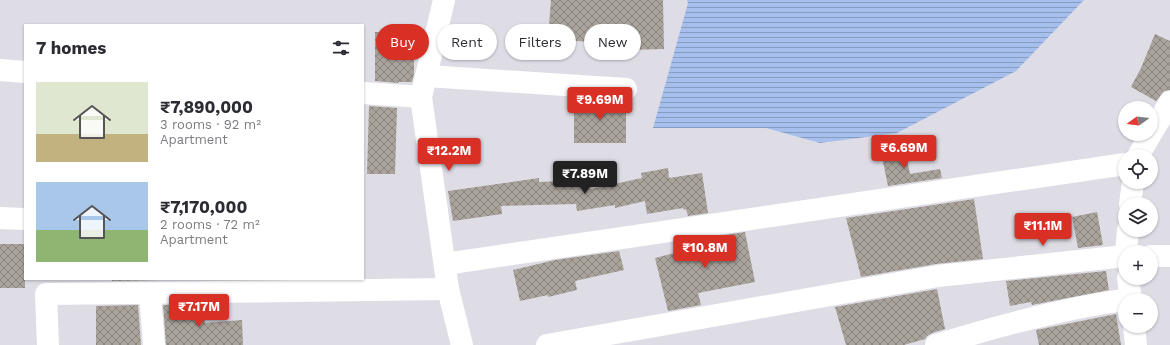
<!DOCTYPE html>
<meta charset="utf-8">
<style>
body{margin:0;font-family:"Work Sans",sans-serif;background:#f7f7f7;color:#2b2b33;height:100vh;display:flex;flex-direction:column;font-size:15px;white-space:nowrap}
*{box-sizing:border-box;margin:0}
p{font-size:13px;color:#7c7c81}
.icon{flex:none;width:22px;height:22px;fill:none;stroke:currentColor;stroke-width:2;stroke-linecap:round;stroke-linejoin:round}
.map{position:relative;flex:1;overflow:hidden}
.drawer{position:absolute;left:24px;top:24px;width:340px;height:256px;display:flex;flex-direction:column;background:#fff;border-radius:0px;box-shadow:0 1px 3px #0004}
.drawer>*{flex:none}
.hud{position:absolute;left:376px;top:24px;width:380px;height:36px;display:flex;gap:8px}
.needle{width:26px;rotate:255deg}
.controls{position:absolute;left:1118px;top:101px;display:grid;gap:8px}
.controls a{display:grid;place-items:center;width:40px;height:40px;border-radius:50%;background:#fff;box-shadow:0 1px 3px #0004;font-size:20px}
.price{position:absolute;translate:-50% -34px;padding:0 9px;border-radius:4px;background:#d93025;color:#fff;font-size:13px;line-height:26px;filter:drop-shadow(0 1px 2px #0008)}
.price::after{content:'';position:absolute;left:50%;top:24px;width:12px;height:9px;margin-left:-6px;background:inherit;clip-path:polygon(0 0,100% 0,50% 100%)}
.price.on{background:#222;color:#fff}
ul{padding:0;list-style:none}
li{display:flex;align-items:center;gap:12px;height:100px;padding:0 12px}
li span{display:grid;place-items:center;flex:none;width:112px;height:80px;border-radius:0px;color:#555}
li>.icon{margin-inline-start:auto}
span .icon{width:48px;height:48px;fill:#fffc;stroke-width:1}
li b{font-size:17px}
h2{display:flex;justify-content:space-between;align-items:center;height:48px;padding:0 12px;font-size:17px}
.pill{padding:0 14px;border-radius:18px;background:#fff;box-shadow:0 1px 3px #0004;font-size:14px;line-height:36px}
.pill.on{background:#d93025;color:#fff}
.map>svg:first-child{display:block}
.water{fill:url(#water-rules)}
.building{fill:url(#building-cross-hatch)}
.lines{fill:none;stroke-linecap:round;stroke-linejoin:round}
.minor{stroke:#fff;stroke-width:22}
.tertiary{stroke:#fff;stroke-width:22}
</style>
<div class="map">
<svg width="1170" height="345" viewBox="0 0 1170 345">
<defs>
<pattern id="water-rules" width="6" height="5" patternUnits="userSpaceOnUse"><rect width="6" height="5" fill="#a6bfec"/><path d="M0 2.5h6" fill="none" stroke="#889cc0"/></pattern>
<pattern id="building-cross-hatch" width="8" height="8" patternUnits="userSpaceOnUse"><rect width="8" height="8" fill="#aaa39c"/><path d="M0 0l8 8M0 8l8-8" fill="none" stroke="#8b8580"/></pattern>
</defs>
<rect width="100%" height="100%" fill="#dedde6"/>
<!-- water -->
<polygon class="water" points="687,0 1084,0 1016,71 897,133 820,143 766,128 653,128 688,3"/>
<!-- building -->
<g class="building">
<polygon points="551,0 663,0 664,49 592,51 591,42 548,39"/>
<polygon points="375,32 414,32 414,74 412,82 398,82 398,83 375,81"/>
<polygon points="1155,34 1170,41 1170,90 1164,91 1156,101 1131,87 1141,68"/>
<polygon points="574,98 626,101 626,143 574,143"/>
<polygon points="369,106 397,108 395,174 367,174"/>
<polygon points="904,147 910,174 940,169 942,178 888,186 881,152"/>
<polygon points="668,168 669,178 702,173 708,213 688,216 686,209 684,210 683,208 647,214 645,201 615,208 615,205 577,211 576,204 501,206 502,214 453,221 448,191 539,178 539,182 562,181 563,187 590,182 591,189 642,178 641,173"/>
<polygon points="974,199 983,259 936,264 861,277 846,218"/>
<polygon points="1097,212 1103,245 1078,248 1072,217"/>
<polygon points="745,232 755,282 698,293 701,305 668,311 655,258 694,248 693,240"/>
<rect x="0" y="244" width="25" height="44"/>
<polygon points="619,251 624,270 575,281 577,290 548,297 548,295 520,301 513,270 555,260"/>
<polygon points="1106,271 1109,290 1032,305 1031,302 1010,306 1006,281"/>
<polygon points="112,279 159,279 159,280 112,281"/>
<polygon points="937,289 945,329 932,333 927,336 925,339 904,345 846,345 835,307"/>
<polygon points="138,305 141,345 96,345 96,306"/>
<polygon points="163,305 205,305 205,323 242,320 243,345 166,345"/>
<polygon points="1116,314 1121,345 1039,345 1036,330"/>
</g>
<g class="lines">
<!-- minor -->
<g class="minor">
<polyline points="0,70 25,72"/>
<polyline points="427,76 626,89"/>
<polyline points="363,93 421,97"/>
<polyline points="1138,156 1170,102"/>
<polyline points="1130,204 1133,182"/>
<polyline points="0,218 25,219"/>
<polyline points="1126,252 1128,230"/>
<polyline points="1151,256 1170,256"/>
<polyline points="445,264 1125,164"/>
<polyline points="1128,278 1131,300"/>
<polyline points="150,293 154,345"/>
<polyline points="1134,326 1136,345"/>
<polyline points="48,345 46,294 448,289"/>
<polyline points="547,345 938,276 1125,256"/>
<path d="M936 345C998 326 1067 307 1131 299"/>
</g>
<!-- tertiary -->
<polyline class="tertiary" points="444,0 421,97 448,289 462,345"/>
</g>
</svg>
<div class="controls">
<a><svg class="needle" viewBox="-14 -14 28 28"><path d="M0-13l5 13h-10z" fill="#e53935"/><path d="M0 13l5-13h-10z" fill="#7c7c81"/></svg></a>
<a><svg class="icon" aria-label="locate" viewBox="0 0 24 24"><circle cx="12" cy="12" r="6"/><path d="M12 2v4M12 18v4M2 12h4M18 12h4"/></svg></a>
<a><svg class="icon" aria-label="layers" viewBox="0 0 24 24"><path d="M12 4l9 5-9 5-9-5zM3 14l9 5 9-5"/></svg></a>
<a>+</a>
<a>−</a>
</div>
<b class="price" style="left:600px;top:121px">₹9.69M</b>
<b class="price" style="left:904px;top:169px">₹6.69M</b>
<b class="price" style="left:449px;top:172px">₹12.2M</b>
<b class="price on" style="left:585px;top:195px">₹7.89M</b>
<b class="price" style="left:1043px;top:247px">₹11.1M</b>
<b class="price" style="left:705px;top:269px">₹10.8M</b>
<b class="price" style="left:199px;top:328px">₹7.17M</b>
<div class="hud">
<a class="pill on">Buy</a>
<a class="pill">Rent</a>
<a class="pill">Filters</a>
<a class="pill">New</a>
</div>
<section class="drawer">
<h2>7 homes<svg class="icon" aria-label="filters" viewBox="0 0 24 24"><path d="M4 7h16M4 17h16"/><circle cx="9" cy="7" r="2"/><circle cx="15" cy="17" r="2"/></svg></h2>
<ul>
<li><span style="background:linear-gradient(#dfe7d0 65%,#c2b280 0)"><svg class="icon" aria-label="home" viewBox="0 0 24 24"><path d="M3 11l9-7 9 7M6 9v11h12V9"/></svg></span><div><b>₹7,890,000</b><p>3 rooms · 92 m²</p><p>Apartment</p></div></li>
<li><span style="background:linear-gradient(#a9c7e8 60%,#8fb573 0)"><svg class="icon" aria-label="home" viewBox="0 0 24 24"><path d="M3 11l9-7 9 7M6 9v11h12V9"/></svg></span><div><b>₹7,170,000</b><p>2 rooms · 72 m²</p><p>Apartment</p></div></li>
</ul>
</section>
</div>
